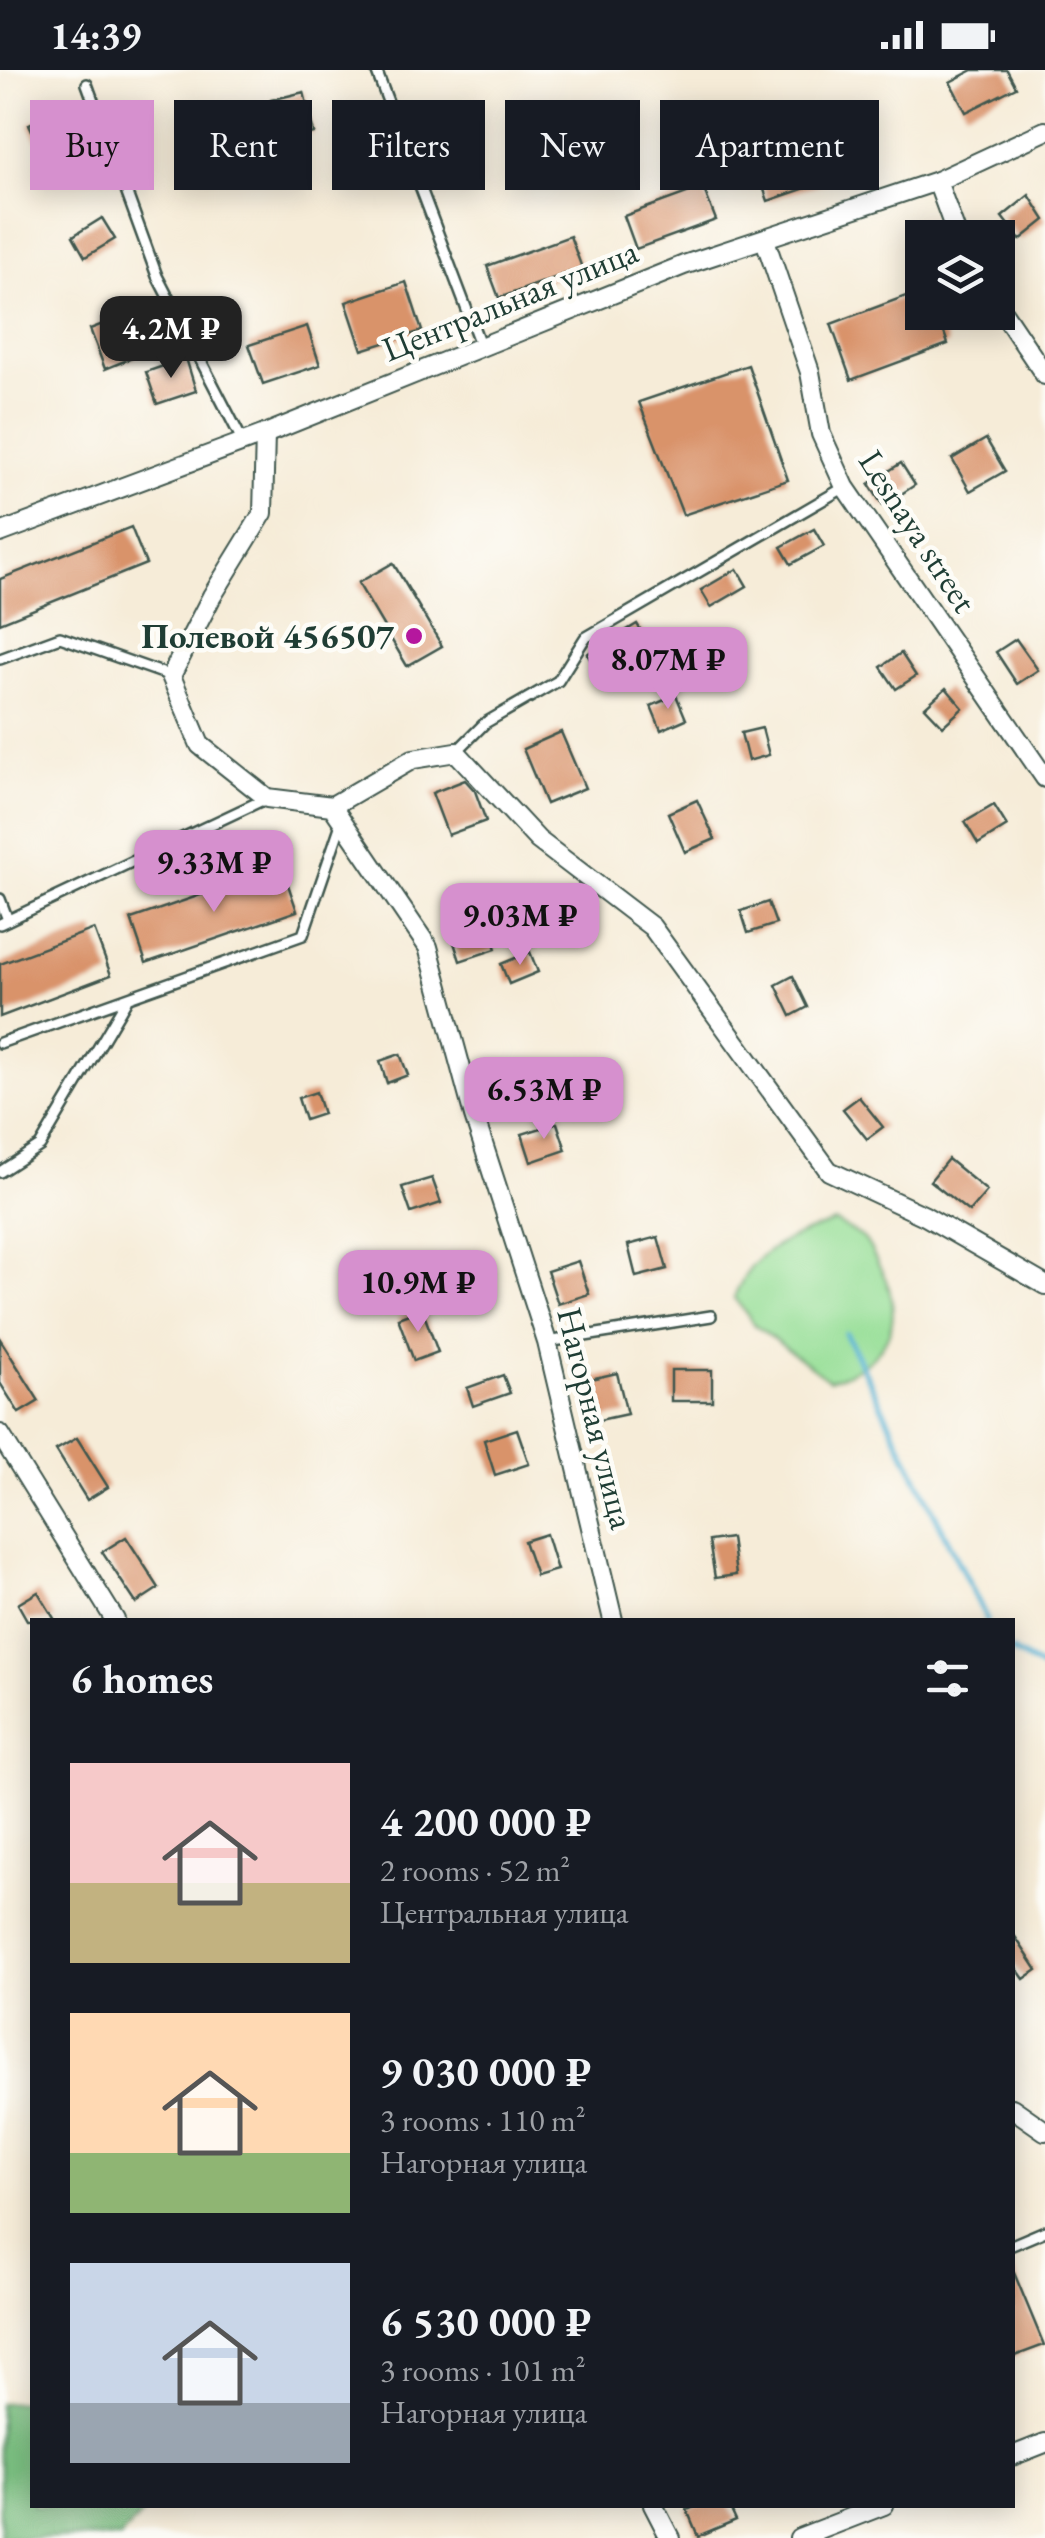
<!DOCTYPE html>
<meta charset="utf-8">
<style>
body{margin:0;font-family:"EB Garamond",serif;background:#242831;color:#f1f3f6;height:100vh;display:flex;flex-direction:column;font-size:38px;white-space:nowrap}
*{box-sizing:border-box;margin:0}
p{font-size:32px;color:#9ea1a6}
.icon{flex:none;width:55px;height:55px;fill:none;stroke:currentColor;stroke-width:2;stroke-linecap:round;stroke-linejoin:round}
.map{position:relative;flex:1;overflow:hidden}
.panel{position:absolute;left:30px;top:1548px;width:985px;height:890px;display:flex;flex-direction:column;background:#171b24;border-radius:0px;box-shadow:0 5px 25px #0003}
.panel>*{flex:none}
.banner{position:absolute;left:30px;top:30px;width:985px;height:90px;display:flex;gap:20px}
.fabs{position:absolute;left:905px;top:150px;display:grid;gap:20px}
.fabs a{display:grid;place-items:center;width:110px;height:110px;border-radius:0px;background:#171b24;box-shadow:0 5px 25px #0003;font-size:50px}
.price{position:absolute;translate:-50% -85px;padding:0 22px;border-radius:20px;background:#d690ce;color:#111;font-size:32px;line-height:65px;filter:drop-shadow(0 2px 5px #0008)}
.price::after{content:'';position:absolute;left:50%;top:60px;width:30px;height:22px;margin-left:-15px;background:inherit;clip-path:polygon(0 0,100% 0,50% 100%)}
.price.current{background:#222;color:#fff}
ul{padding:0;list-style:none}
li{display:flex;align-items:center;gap:30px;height:250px;padding:0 40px}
li span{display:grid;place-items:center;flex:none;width:280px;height:200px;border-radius:0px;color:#555}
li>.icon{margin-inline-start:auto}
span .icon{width:120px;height:120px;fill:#fffc;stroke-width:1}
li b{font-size:42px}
h2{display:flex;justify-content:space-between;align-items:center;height:120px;padding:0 40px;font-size:42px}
.tag{padding:0 35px;border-radius:0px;background:#171b24;box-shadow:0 5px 25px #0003;font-size:35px;line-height:90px}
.tag.current{background:#d690ce;color:#111}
.status{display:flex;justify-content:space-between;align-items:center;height:70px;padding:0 50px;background:#171b24;direction:ltr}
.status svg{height:28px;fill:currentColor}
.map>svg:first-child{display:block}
.green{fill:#98df98;stroke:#5c8e66;stroke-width:2.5}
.forest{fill:#7abe80;stroke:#4c7e5a;stroke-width:2.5}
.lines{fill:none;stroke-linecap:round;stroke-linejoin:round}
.stream{stroke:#55b2d3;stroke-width:6}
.building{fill:#d9936a}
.service-casing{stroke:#3f574d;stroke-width:14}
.minor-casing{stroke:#3f574d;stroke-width:22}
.service{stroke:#fff;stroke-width:9}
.minor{stroke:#fff;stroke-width:18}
.poi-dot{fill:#b5179e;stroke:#fdfcf7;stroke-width:4}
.labels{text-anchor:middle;stroke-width:9;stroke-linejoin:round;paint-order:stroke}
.street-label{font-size:35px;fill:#1f3d34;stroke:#fdfcf7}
.poi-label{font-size:35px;font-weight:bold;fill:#1f3d34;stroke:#fdfcf7;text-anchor:end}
</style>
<div class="status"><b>14:39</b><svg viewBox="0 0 49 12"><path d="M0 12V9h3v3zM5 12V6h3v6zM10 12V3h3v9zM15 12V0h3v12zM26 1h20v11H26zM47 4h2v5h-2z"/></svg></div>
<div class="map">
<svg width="1045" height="2468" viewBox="0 0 1045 2468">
<rect width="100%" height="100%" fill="#fdfcf7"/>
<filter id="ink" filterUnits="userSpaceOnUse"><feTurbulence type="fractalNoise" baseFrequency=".01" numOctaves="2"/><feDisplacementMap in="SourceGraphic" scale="20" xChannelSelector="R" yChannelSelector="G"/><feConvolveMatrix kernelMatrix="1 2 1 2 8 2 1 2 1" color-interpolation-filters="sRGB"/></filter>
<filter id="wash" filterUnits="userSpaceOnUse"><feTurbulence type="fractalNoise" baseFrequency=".0048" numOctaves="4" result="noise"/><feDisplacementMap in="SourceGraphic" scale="40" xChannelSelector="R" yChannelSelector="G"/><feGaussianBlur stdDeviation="2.25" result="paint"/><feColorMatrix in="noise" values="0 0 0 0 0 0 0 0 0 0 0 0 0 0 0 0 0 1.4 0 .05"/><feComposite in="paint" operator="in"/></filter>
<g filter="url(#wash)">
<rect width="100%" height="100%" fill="#f6ecd8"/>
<!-- green -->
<path class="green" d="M835 1152C843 1157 855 1162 863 1168 870 1175 874 1187 879 1196 910 1250 886 1294 829 1310L756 1256 734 1228C751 1181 788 1167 835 1152Z"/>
<!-- forest -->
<polygon class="forest" points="32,2332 32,2435 151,2435 120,2468 0,2468 0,2333"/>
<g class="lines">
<!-- stream -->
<g class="stream">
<polyline points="846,1264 987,1550"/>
<polyline points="1012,1581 1045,1600"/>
</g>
</g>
<g id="blocks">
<!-- building -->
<g class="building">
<polygon points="973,0 1007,0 1016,17 966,42 950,12"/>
<polygon points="304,22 314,63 281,71 271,30"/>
<polygon points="53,43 71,80 47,92 29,54"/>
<polygon points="838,69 850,103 768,131 756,97"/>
<polygon points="703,117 716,150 636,179 624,146"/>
<polygon points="1029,125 1045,150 1020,170 1002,147"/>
<polygon points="102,148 115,169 85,187 73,166"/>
<polygon points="570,166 582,198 499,228 487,196"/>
<polygon points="406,212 422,261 362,280 346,232"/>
<polygon points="922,220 922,242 937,242 948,274 851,310 831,254"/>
<polygon points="121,247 137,286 105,299 90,259"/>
<polygon points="307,256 320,295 263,314 249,275"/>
<polygon points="186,288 196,321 157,334 146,302"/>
<polygon points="748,295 788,410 683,445 639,332"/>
<polygon points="986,369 1005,401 970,421 952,389"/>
<polygon points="901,393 915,415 883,436 869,414"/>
<polygon points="131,457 146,494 0,553 0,509"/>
<polygon points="814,459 824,476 791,494 781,477"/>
<polygon points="393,493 442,576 407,596 358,513"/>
<polygon points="737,499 747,516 711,537 701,520"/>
<polygon points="637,554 648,572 598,602 587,584"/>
<polygon points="1016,569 1038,600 1017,614 996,582"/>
<polygon points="901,583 916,606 896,619 881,597"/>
<polygon points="946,618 963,638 943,656 925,637"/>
<polygon points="676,625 686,649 661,660 651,636"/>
<polygon points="762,658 769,685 748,691 741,663"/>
<polygon points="561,662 585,718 546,734 523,679"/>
<polygon points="465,710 475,721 486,751 448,765 432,723"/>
<polygon points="697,730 715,769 685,782 668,743"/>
<polygon points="994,735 1007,756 978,774 965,752"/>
<polygon points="282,797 297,841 146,893 131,849"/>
<polygon points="768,832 776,854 748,863 741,841"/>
<polygon points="484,842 496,879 460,891 448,854"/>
<polygon points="94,859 111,905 0,947 0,894"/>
<polygon points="530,882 538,902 509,914 501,894"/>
<polygon points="793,906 808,937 791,946 776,915"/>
<polygon points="400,984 408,1005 387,1013 380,991"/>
<polygon points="534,1001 543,1023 514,1036 505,1014"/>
<polygon points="316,1022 323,1044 305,1050 298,1028"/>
<polygon points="859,1027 883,1057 867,1069 843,1039"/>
<polygon points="557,1053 566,1080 531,1092 522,1064"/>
<polygon points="948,1089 987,1121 969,1142 930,1111"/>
<polygon points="432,1108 441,1133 411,1143 402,1117"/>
<polygon points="658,1167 667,1199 636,1207 628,1175"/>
<polygon points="454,1185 466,1216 432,1229 420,1199"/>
<polygon points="578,1191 589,1224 558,1234 547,1201"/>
<polygon points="422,1239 438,1282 414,1291 398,1248"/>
<polygon points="0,1269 39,1331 19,1343 0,1313"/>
<rect x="671" y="1300" width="41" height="31"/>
<polygon points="617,1303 627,1344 595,1351 586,1310"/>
<polygon points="503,1305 510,1323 473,1336 467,1318"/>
<polygon points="517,1359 529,1394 495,1405 484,1370"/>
<polygon points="77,1368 108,1417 87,1430 56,1380"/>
<polygon points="546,1464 557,1500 536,1506 524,1471"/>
<polygon points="126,1467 159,1518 136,1533 102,1482"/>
<polygon points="731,1468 736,1505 715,1508 709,1471"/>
<polygon points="38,1522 55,1550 27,1550 18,1534"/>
<polygon points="1012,1862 1037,1900 1024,1909 1012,1892"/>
<polygon points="1012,2198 1044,2275 1012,2287"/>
<polygon points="699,2435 729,2435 736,2450 698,2466 687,2440"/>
</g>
</g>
</g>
<g filter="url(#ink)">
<use href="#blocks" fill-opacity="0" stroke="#3f574d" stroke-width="2.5"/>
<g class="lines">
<!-- service casing -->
<g class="service-casing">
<g id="service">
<polyline points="376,0 481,277"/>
<polyline points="87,14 157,206 243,372"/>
<polyline points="0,589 60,567 171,606"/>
<polyline points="456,682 485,653 558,611 585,568 845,417"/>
<polyline points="0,829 8,850"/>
<polyline points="0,854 267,728"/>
<polyline points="0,973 303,865 342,751"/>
<polyline points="0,1102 40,1076 126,931"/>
<polyline points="547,1272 711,1246"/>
<polyline points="1012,2175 1045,2161"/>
</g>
</g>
<!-- minor casing -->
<g class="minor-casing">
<g id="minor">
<polyline points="937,111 958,168"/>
<polyline points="765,170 810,302 821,364 845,417 1045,708"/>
<polyline points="998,235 1045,305"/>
<polyline points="265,364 263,443 212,526 171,606 200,675 267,728 332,736 428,877 474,1046 547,1272 613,1550"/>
<polyline points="0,463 265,364 684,195 937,111 1045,61"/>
<polyline points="332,736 413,689 456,682 538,770 652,857 829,1101 925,1146 1045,1215"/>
<polyline points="0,1364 115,1550"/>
<polyline points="1012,2038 1045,2061"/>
<polyline points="1012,2386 1045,2373"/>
<polyline points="653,2435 670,2468"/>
<polyline points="799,2468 884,2435"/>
</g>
</g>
<!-- service -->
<use href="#service" class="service"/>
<!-- minor -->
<use href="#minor" class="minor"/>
</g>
</g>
<!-- markers -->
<circle class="poi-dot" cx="414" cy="566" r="10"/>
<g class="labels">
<!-- street labels -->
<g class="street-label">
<text transform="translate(510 230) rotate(-22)" y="12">Центральная улица</text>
<text transform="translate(918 461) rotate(57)" y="12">Lesnaya street</text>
<text transform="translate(596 1348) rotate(76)" y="12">Нагорная улица</text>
</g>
<!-- poi labels -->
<g class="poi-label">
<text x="394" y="578">Полевой 456507</text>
</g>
</g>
</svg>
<div class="fabs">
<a><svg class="icon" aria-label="layers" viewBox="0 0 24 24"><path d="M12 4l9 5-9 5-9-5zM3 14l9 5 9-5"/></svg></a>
</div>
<b class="price current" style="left:171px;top:311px">4.2M ₽</b>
<b class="price" style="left:668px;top:642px">8.07M ₽</b>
<b class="price" style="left:214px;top:845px">9.33M ₽</b>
<b class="price" style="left:520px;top:898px">9.03M ₽</b>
<b class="price" style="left:544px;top:1072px">6.53M ₽</b>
<b class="price" style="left:418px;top:1265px">10.9M ₽</b>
<div class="banner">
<a class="tag current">Buy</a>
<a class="tag">Rent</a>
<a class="tag">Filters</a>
<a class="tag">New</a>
<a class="tag">Apartment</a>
</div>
<section class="panel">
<h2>6 homes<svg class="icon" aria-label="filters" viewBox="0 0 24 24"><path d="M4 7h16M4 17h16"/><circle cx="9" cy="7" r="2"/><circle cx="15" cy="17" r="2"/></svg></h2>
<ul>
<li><span style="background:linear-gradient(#f6c9c9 60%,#c2b280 0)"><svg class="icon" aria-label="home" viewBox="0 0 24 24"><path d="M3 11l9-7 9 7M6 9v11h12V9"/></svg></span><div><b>4 200 000 ₽</b><p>2 rooms · 52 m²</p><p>Центральная улица</p></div></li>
<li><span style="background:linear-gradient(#ffd9b3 70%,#8fb573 0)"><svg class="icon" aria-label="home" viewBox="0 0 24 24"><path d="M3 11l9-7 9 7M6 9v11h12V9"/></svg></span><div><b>9 030 000 ₽</b><p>3 rooms · 110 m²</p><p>Нагорная улица</p></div></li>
<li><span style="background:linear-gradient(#c9d6e8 70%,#9aa5b1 0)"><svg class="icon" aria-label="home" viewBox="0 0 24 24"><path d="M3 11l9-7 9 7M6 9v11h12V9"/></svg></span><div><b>6 530 000 ₽</b><p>3 rooms · 101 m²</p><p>Нагорная улица</p></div></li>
</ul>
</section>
</div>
